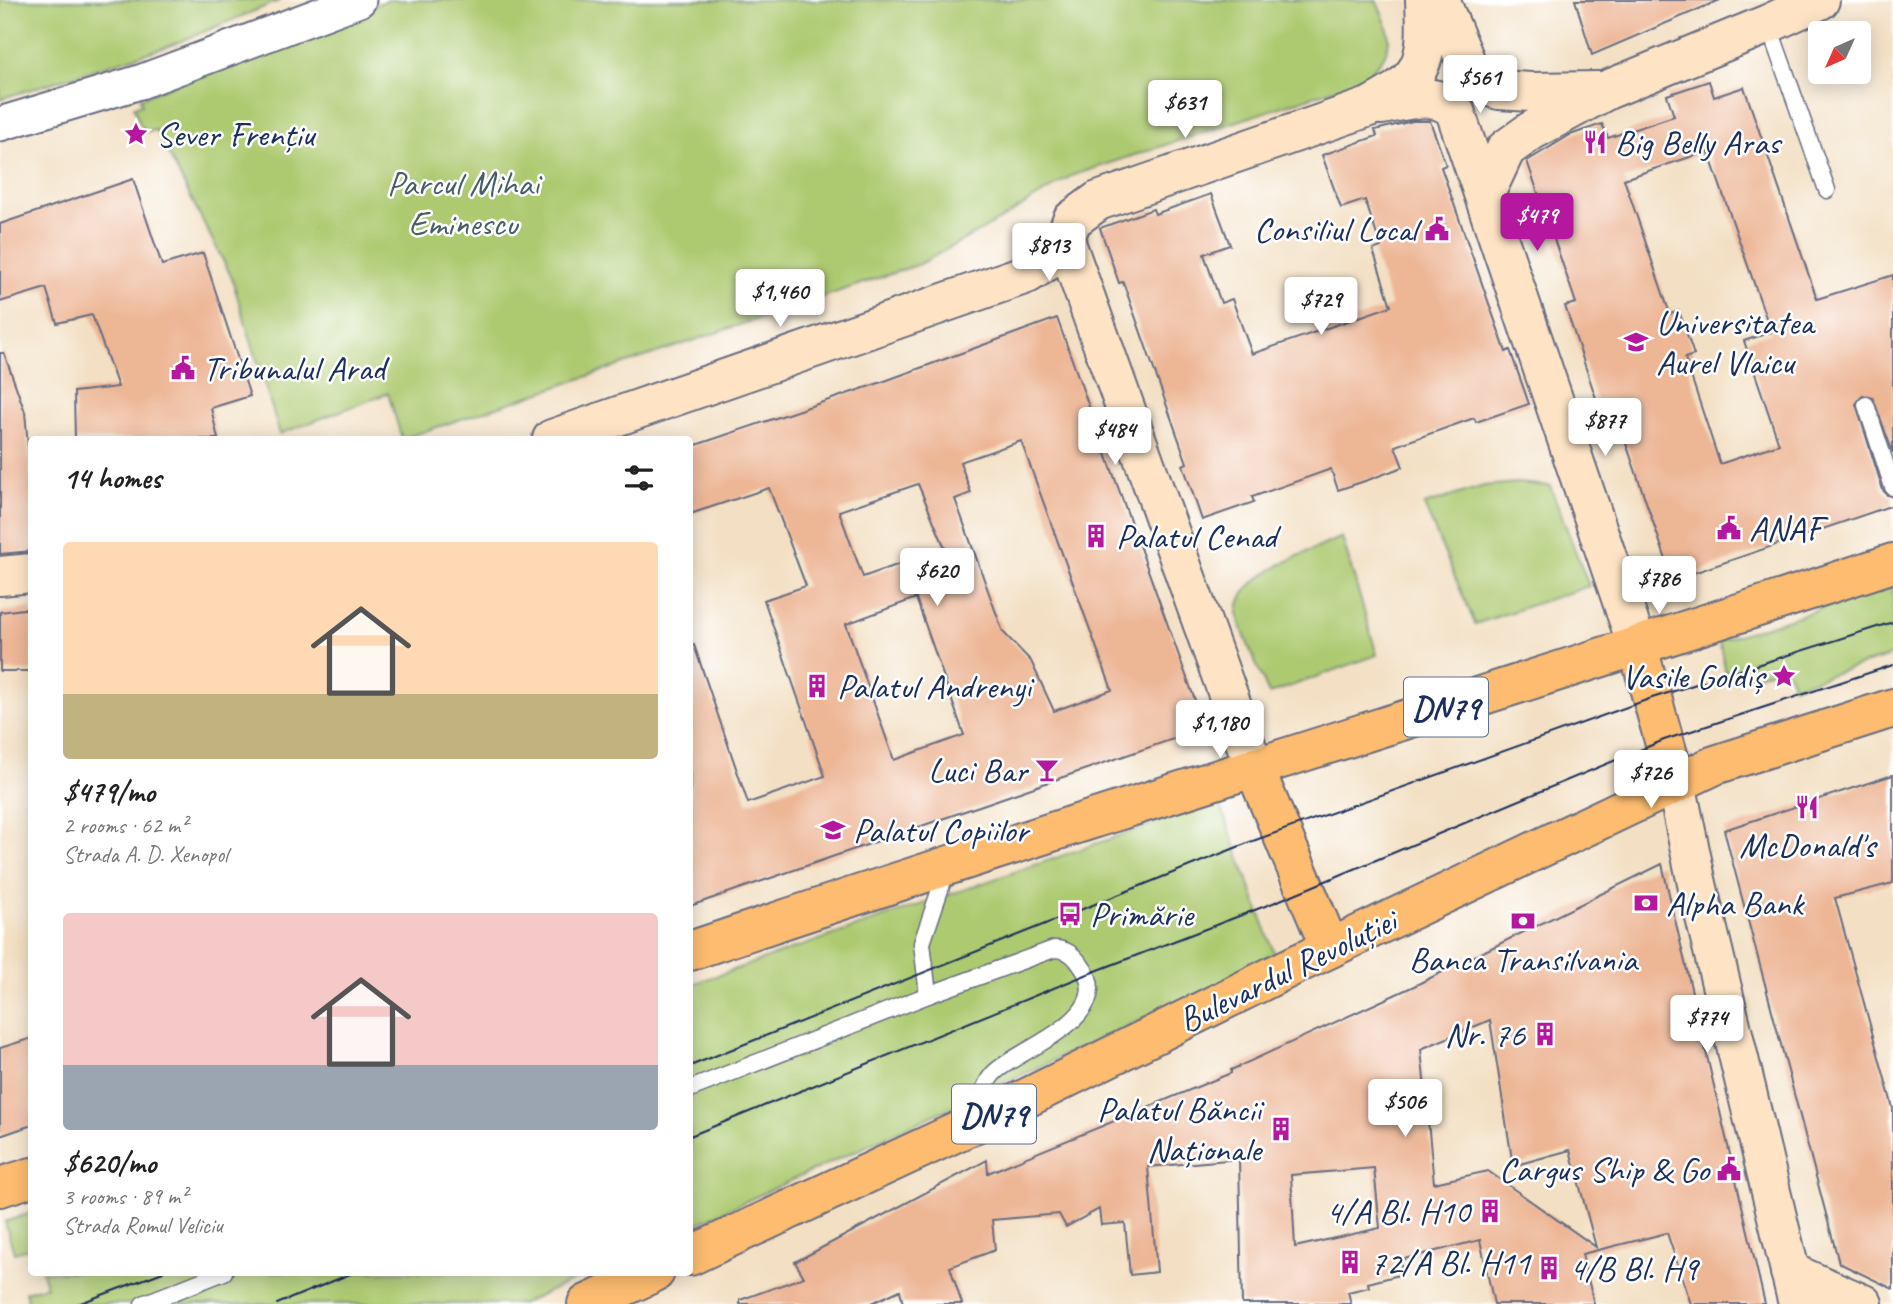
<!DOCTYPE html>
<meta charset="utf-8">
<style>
body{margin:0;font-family:Caveat,sans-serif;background:#f6f6f6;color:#222;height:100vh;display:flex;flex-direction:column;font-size:26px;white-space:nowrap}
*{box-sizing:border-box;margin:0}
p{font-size:23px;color:#767676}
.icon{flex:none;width:38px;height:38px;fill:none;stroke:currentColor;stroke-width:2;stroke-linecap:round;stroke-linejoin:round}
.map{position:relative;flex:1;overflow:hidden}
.side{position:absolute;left:28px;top:436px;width:665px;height:840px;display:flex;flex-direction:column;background:#fff;border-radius:7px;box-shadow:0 4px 18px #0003}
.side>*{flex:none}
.needle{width:46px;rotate:225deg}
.tools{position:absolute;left:1808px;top:21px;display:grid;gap:14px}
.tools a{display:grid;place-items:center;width:63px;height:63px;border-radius:7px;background:#fff;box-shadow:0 4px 18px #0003;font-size:35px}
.price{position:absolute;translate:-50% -60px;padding:0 16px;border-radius:7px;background:#fff;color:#222;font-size:23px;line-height:46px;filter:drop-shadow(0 2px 4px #0008)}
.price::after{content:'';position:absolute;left:50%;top:42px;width:21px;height:16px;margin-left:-10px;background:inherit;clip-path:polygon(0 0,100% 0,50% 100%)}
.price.active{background:#b5179e;color:#fff}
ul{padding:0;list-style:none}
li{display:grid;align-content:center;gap:14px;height:371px;padding:0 35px}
li span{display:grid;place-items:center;height:217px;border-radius:7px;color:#555}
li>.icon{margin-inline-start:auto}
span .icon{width:126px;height:126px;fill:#fffc;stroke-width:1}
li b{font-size:30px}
h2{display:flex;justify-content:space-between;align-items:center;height:84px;padding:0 35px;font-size:30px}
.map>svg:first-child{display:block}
.green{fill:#adca71;stroke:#647c68;stroke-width:2}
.building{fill:#edb695;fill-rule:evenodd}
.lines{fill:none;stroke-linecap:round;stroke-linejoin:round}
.lane-casing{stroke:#676d82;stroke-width:19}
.street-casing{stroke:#676d82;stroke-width:37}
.secondary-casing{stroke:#676d82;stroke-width:42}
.primary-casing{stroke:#676d82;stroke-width:42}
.lane{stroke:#fff;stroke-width:16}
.street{stroke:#fff;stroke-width:33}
.secondary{stroke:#fee4c5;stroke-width:38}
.primary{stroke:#fdbc6f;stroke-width:38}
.tram{stroke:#1b2f5e;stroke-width:2}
.labels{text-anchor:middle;stroke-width:5;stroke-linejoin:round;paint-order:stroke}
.shield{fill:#fff;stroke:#5f6d8e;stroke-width:2}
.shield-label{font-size:33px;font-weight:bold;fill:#1b2f5e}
.poi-label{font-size:35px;fill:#1b2f5e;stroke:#fff;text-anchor:start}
.park-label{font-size:35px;fill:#475e64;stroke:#fff}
.street-label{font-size:35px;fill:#1b2f5e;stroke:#fff}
</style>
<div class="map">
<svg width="1893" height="1304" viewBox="0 0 1893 1304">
<rect width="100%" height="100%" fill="#fff"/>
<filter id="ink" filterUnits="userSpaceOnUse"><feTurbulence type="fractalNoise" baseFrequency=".0143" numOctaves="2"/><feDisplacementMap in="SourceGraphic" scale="14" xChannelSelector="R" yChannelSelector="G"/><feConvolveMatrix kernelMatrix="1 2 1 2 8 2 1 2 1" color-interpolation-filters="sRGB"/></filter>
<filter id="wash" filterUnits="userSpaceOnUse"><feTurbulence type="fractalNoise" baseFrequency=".00686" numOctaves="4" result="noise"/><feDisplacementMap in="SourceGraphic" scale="28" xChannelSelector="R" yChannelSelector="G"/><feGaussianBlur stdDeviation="1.57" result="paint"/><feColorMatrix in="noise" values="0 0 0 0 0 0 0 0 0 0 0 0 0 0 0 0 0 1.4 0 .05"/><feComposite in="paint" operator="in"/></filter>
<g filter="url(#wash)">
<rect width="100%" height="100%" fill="#f3e0c4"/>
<!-- green -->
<g class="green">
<polygon points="0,0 281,0 169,46 0,99"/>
<path d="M388 0H1376C1380 11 1389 25 1389 37 1390 55 1372 72 1359 81L1071 176 1000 220 920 264 402 439 388 393 280 434 231 276 156 130 147 132 140 124 134 107 142 104 140 98Z"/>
<polygon points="1517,483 1550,486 1589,586 1475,624 1424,505 1484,486"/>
<path d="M1342 537 1377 655 1269 694C1262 677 1239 628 1238 613 1237 574 1313 551 1342 537Z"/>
<polygon points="1893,586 1893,655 1794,686 1786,667 1728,683 1719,641"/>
<polygon points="1219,801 1276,958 690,1227 690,985"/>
<polygon points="31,1213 31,1248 14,1253 5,1222"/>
<polygon points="42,1272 591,1272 522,1304 29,1304 25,1292 46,1286"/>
</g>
<g id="blocks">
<!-- building -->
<g class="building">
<polygon points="1575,0 1720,0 1592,55"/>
<path d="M1709 81 1714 97 1744 87 1817 299 1893 275V453L1873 398 1863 395 1856 404 1883 490 1887 495 1893 497V505L1673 580 1620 426 1607 431 1565 306 1576 303 1527 161 1570 135 1602 124 1608 138 1674 116 1667 95ZM1708 151 1771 332 1744 341 1779 444 1720 464 1685 358 1694 355 1679 311 1670 314 1624 179Z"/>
<polygon points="1413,121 1430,121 1446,165 1441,167 1506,352 1510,350 1529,404 1476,422 1474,418 1395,446 1403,467 1368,480 1338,490 1331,469 1252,497 1254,502 1202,520 1183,465 1187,463 1123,282 1119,283 1100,228 1153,209 1155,214 1211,194 1230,245 1204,254 1221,303 1232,299 1252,354 1391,306 1373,250 1381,247 1365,200 1341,208 1322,155 1377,136 1375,130"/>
<polygon points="133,179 162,265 203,253 250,396 211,408 218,439 75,439 74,392 118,387 92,315 57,323 46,288 0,302 0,224"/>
<path d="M1057 318 1205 728 690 906V646L694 645 748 803 825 776 764 600 806 586 769 488 690 514V447L882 382ZM1021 441 1112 690 1054 711 1031 661 1003 632 955 499 971 493 960 462ZM918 484 945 548 863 577 839 511ZM916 598 964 735 894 760 846 624Z"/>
<polygon points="0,353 4,353 25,412 32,491 32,551 0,554"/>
<polygon points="32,608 32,671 0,671 0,612"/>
<polygon points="1893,775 1893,883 1835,898 1893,1108 1893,1289 1839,1263 1724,830"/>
<path d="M1662 864 1765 1304H1691L1667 1233 1582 1254 1594 1304H1494L1480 1240 1400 1260 1403 1274 1368 1283 1369 1287 1348 1292 1351 1304H1242L1239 1159 1148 1167 1157 1272 1130 1275 1125 1223 1101 1225 1099 1209 1066 1227 1059 1214 992 1220 995 1250 950 1267 962 1304H903L900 1290 870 1304H740V1300L804 1277 795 1262 987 1160 988 1173 1231 1073V1070L1414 986ZM1490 1020 1513 1166 1570 1150 1596 1247 1488 1171 1434 1183 1421 1049ZM1374 1168 1380 1228 1295 1247 1291 1175Z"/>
<polygon points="32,1038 32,1125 0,1136 0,1048"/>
</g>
</g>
</g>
<g filter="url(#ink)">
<use href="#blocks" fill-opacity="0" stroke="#676d82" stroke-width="2"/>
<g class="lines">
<!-- lane casing -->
<g class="lane-casing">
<g id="lane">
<polyline points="1768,24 1827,190"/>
<polyline points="1866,405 1893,487"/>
<polyline points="928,995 922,943 947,869"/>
<path d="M690 1089 928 995 1054 949C1066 949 1073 954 1080 964 1121 1016 1022 1047 995 1072 983 1083 981 1102 977 1117"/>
<polyline points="143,1304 224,1272"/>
</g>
</g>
<!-- street casing -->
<g class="street-casing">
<polyline id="street" points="0,124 140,82 359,0"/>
</g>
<!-- secondary casing -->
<g class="secondary-casing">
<g id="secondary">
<polyline points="1440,0 1468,67 1489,87 1499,90 1531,92 1598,91"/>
<path d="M1381 105C1405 101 1437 90 1455 111L1638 648"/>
<polyline points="1485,194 1506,149 1531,131 1607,90 1768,24 1820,0"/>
<polyline points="1065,240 1254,767"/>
<path d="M552 439 1027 274 1055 256 1061 249 1072 220 1098 201 1369 107C1425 78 1428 63 1425 0"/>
<polyline points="0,576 32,573"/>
<polyline points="1676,783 1697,884 1798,1304"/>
<polyline points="1790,1272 1863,1304"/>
</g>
</g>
<!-- primary casing -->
<g class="primary-casing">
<g id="primary">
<polyline points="1638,648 1676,783"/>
<polyline points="1254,767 1330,948"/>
<path d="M690 951C1089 816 1493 695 1893 563"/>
<polyline points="0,1187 32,1177"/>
<polyline points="690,1256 976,1123 1295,965 1715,765 1893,708"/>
<polyline points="587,1304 655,1272"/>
</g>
</g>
<!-- lane -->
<use href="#lane" class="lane"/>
<!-- street -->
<use href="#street" class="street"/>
<!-- secondary -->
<use href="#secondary" class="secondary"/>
<!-- primary -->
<use href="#primary" class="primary"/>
<!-- tram -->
<g class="tram">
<polyline points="690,1066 1250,842 1652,698 1893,622"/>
<polyline points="690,1136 1088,974 1273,903 1664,740 1893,665"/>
<polyline points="78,1304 163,1272"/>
<polyline points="277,1304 355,1272"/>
</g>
</g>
</g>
<!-- icons -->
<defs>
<g id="sight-bare" transform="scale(1.89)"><path d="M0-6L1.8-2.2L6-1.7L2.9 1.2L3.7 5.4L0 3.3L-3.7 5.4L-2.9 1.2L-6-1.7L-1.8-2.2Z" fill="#b5179e" stroke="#fff" stroke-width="2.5" paint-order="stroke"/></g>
<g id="restaurant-bare" transform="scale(1.89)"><path d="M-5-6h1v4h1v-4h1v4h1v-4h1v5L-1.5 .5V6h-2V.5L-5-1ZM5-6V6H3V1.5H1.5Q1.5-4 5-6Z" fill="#b5179e" stroke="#fff" stroke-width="2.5" paint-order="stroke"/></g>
<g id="civic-bare" transform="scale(1.89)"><path d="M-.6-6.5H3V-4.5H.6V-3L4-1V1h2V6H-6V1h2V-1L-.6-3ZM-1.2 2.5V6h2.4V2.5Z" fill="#b5179e" stroke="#fff" stroke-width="2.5" paint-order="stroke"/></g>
<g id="university-bare" transform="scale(1.89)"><path d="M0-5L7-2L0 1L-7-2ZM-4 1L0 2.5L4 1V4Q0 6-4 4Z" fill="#b5179e" stroke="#fff" stroke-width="2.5" paint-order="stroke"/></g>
<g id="building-bare" transform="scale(1.89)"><path d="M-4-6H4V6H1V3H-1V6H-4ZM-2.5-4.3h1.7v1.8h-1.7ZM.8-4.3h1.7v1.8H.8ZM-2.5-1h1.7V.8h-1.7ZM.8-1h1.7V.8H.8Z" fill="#b5179e" stroke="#fff" stroke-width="2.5" paint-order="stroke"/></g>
<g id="bar-bare" transform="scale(1.89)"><path d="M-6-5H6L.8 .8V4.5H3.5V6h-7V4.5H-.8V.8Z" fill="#b5179e" stroke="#fff" stroke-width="2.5" paint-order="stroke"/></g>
<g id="school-bare" transform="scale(1.89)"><path d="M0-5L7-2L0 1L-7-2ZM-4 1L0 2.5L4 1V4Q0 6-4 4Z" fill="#b5179e" stroke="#fff" stroke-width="2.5" paint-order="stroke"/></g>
<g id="bank-bare" transform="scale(1.89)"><path d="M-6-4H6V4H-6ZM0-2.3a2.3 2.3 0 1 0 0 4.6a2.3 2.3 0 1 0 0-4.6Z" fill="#b5179e" stroke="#fff" stroke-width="2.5" paint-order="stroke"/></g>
<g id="bus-bare" transform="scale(1.89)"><path d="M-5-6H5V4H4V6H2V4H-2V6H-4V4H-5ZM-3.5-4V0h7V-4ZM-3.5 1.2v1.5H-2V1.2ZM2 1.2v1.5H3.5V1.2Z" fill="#b5179e" stroke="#fff" stroke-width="2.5" paint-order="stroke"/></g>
</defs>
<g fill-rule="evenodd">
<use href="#sight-bare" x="136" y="134"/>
<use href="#restaurant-bare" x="1595" y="142"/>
<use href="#civic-bare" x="1437" y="229"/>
<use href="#university-bare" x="1636" y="342"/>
<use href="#civic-bare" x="183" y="368"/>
<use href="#civic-bare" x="1729" y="528"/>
<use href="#building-bare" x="1096" y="536"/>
<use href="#sight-bare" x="1784" y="676"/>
<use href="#building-bare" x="817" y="686"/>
<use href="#bar-bare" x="1047" y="770"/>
<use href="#restaurant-bare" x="1807" y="807"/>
<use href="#school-bare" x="833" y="830"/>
<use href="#bank-bare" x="1646" y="903"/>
<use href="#bus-bare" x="1070" y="914"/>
<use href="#bank-bare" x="1523" y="921"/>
<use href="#building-bare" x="1545" y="1034"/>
<use href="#building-bare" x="1281" y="1129"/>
<use href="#civic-bare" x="1729" y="1169"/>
<use href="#building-bare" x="1490" y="1211"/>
<use href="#building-bare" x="1350" y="1262"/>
<use href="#building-bare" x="1549" y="1268"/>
</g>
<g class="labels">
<!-- shield labels -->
<g class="shield">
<rect x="1404" y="677.5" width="84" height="59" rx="5"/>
<rect x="952" y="1084.5" width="84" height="59" rx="5"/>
</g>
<g class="shield-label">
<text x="1446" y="719">DN79</text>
<text x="994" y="1126">DN79</text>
</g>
<!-- poi labels -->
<g class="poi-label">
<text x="156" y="146">Sever Frențiu</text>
<text x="1615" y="154">Big Belly Aras</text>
<text x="1417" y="241" text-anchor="end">Consiliul Local</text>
<text x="1656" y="334">Universitatea<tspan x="1656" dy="40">Aurel Vlaicu</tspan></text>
<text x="203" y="380">Tribunalul Arad</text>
<text x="1749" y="540">ANAF</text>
<text x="1116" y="548">Palatul Cenad</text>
<text x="1764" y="688" text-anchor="end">Vasile Goldiș</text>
<text x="837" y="698">Palatul Andrenyi</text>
<text x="1027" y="782" text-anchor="end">Luci Bar</text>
<text x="853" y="842">Palatul Copiilor</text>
<text x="1807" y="857" text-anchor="middle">McDonald's</text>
<text x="1666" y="915">Alpha Bank</text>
<text x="1090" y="926">Primărie</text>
<text x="1523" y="971" text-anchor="middle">Banca Transilvania</text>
<text x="1525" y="1046" text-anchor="end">Nr. 76</text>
<text x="1261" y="1121" text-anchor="end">Palatul Băncii<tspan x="1261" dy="40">Naționale</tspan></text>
<text x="1709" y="1181" text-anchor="end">Cargus Ship &amp; Go</text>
<text x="1470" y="1223" text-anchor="end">4/A Bl. H10</text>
<text x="1370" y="1274">72/A Bl. H11</text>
<text x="1569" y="1280">4/B Bl. H9</text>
</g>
<!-- park labels -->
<g class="park-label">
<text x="463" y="195">Parcul Mihai<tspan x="463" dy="40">Eminescu</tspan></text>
</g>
<!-- street labels -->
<g class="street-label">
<text transform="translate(1287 970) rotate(-26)" y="12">Bulevardul Revoluției</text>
</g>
</g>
</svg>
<div class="tools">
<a><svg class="needle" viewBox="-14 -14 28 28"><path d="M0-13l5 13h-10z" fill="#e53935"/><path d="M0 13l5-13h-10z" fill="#767676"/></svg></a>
</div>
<b class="price" style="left:1480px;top:115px">$561</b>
<b class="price" style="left:1185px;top:140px">$631</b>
<b class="price active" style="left:1537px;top:253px">$479</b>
<b class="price" style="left:1049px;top:283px">$813</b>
<b class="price" style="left:780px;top:329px">$1,460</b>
<b class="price" style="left:1321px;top:337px">$729</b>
<b class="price" style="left:1605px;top:458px">$877</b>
<b class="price" style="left:1115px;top:467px">$484</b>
<b class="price" style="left:937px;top:608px">$620</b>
<b class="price" style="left:1659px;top:616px">$786</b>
<b class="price" style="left:1220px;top:760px">$1,180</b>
<b class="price" style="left:1651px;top:810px">$726</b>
<b class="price" style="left:1707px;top:1055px">$774</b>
<b class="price" style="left:1405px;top:1139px">$506</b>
<section class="side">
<h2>14 homes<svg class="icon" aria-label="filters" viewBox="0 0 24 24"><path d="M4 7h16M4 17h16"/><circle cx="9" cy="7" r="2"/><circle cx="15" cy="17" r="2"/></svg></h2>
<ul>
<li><span style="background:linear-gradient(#ffd9b3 70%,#c2b280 0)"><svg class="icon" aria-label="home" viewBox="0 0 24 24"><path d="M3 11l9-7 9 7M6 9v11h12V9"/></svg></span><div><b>$479/mo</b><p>2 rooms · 62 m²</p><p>Strada A. D. Xenopol</p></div></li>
<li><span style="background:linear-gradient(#f6c9c9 70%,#9aa5b1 0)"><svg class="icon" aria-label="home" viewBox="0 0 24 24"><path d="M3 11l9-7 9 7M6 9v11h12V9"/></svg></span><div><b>$620/mo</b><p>3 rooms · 89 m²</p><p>Strada Romul Veliciu</p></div></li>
</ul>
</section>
</div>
